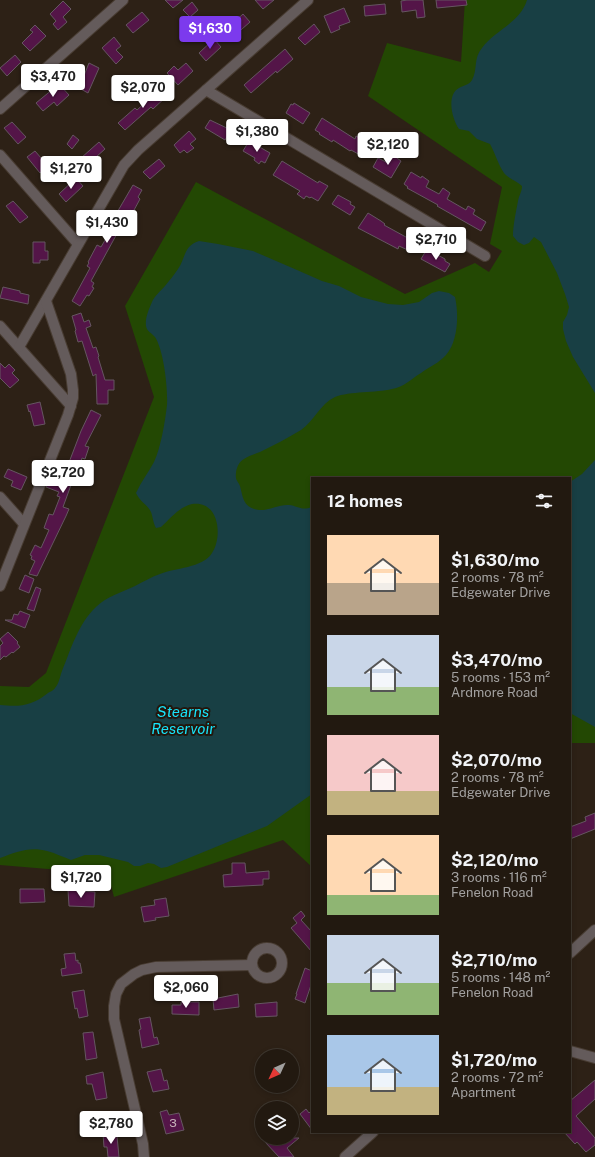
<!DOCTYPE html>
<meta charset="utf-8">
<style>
body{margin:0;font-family:"Public Sans",sans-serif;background:#2e261e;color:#f1f3f6;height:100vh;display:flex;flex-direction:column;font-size:15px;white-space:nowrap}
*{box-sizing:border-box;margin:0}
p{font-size:13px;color:#a2a09f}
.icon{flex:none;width:22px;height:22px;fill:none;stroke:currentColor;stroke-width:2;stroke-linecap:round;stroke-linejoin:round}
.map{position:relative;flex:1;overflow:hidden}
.panel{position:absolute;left:311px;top:477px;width:260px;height:656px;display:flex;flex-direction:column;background:#221910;border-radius:0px;box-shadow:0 2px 6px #0003,0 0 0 1px #3f3830}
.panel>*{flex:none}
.needle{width:26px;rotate:226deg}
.buttons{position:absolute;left:255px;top:1049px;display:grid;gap:8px}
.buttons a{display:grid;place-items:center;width:44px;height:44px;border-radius:50%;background:#221910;box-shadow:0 2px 6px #0003,0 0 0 1px #3f3830;font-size:20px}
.price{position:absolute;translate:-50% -34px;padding:0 9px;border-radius:4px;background:#fff;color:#222;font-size:13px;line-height:26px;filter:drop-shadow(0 1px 2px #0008)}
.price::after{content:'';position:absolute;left:50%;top:24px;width:12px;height:9px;margin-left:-6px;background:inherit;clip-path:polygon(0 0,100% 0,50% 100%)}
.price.active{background:#7c3aed;color:#fff}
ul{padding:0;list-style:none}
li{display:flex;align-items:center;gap:12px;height:100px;padding:0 16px}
li span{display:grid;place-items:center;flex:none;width:112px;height:80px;border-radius:0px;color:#555}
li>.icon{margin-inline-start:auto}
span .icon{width:48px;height:48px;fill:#fffc;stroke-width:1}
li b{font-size:17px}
h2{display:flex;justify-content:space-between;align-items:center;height:48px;padding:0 16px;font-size:17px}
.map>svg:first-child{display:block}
.green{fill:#234803}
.water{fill:#183f44}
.building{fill:#541548;stroke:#655661}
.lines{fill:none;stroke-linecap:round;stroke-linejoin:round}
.minor-casing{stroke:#483c32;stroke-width:12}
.minor{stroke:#645b5b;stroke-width:10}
.labels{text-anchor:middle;stroke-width:4;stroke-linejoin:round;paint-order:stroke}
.number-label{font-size:12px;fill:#c5b0b7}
.water-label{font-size:15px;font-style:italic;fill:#18e3f9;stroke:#23170d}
</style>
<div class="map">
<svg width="595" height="1157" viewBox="0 0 595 1157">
<rect width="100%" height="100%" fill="#2d2116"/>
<!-- green -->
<polygon class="green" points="465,0 595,0 595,743 570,743 570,478 312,478 312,867 283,840 114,897 108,874 0,865 0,686 29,687 46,673 154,397 125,306 196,182 405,294 475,263 489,272 502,251 490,244 502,187 368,96 387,43 461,62"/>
<!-- water -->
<g class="water">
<path d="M527 0H595V393L573 357 566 341 563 329V322L567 315 569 307 565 294 557 273 541 242 534 237 529 243 524 245 518 242 513 236C513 225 516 212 518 201 519 195 522 192 522 186 516 180 509 179 504 173 498 164 495 153 490 144L477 139 469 131 459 129C452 119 446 95 459 88 464 85 469 85 472 80 478 69 473 59 482 48 495 30 520 23 527 0Z"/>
<path d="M199 241 218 244 253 251 297 270 322 281 339 286 361 297 388 304 403 305 419 302 432 293 439 291 449 293 455 297C459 315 458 341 446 355 439 363 429 367 421 373 411 379 404 387 392 389 376 393 350 391 335 397 320 404 314 421 301 430 288 438 274 445 260 452 255 454 248 456 244 459 238 462 235 471 236 478 236 480 239 483 240 486 243 497 243 508 259 510 268 511 279 504 289 505 298 506 301 511 312 507V794L267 826 167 867 161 868 154 864 148 863 140 866H134L128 862 99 855H85L71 860C63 857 55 853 47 851 30 846 16 852 0 858V705C20 707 32 706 48 693 50 692 54 690 55 688 59 684 60 676 62 671 71 649 78 624 96 607 106 597 122 592 135 586 143 582 151 577 160 574 174 568 203 568 212 553 223 536 219 500 192 504 179 507 171 518 161 527L156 528C153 523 153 517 151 512 148 505 140 502 136 493 141 482 148 473 154 462 161 447 165 422 167 405 168 389 164 351 155 337 152 333 147 332 146 326 145 318 149 309 152 302 155 295 160 292 165 286 169 281 174 275 178 269 186 258 183 246 199 241Z"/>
<polygon points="595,460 595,727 570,713 570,482 582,474"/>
</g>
<!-- building -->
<g class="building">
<polygon points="165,0 183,0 173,8"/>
<polygon points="255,0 274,0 263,9"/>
<polygon points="407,0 423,0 425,17 417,18 416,10 402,12 401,1"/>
<polygon points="436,0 466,0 467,5 437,8"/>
<polygon points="63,1 71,9 63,17 67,22 58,30 53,24 56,21 50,14"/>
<polygon points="192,2 198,10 190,17 183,10"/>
<polygon points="385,4 386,14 365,16 364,6"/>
<polygon points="344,8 350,22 339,26 340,29 331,33 324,16"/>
<polygon points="142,12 149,20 133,33 126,25"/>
<polygon points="243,14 250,22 234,36 221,22 226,18 232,24"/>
<polygon points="314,24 320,32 305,45 298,38"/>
<polygon points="35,25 46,36 30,51 22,43 33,32 30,30"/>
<polygon points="114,37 121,46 116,50 123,57 116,64 102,48"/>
<polygon points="214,39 221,47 206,61 199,53"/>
<polygon points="285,49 293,59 277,73 276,71 251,93 244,85"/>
<polygon points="15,55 21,62 7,76 0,68"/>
<polygon points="89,63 99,68 88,93 79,88"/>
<polygon points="186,63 193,71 178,85 167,73 174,66 178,70"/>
<polygon points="59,84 69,95 57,106 54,102 43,111 36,103"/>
<polygon points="161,88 168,95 153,109 151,107 125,130 118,123 135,108 137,110"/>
<polygon points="294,103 310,113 303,124 286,113 291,104 293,105"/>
<polygon points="322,118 355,139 356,136 369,144 362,156 351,150 350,151 333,140 332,142 319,134 320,133 315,130"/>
<polygon points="210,120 231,130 225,140 205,128"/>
<polygon points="12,122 26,137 18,144 4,128"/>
<polygon points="189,131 196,139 190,144 194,148 187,153 184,150 180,153 174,145"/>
<polygon points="73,135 79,140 72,149 67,144"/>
<polygon points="249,141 270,153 265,163 261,161 259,164 254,160 255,158 243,151"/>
<polygon points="99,142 105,149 87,165 81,158"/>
<polygon points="35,151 48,166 40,173 27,157"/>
<polygon points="393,155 401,161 391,178 373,167 378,158 388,163"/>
<polygon points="159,159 165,166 150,179 143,172"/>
<polygon points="282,161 318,183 319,181 328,186 318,201 311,197 310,198 306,196 304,199 297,194 300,191 273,175"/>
<polygon points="411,172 421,178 422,176 429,181 426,187 439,194 443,188 450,193 447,199 466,210 468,206 475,210 473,214 486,222 481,231 437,206 438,205 407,188 408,187 404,184"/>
<polygon points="76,178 83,186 66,202 59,194"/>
<polygon points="133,185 142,190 138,197 140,199 133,212 130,210 91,281 94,283 92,287 94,288 89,296 87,295 80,306 72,301 90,268 87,266 89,263 88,262 97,245 101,247 108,235 105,233"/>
<polygon points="338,195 351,202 350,204 355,207 350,215 332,204"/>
<polygon points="13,201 28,217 20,223 6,206"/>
<polygon points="368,213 381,221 385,224 384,225 415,242 410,251 399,246 398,249 358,228"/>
<polygon points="33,242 45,242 45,251 48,251 48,260 40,260 40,263 33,263"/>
<polygon points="427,249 445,259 445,261 450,264 445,272 421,259"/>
<polygon points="3,287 20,291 20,293 29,295 28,304 0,298"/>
<polygon points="81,313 84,322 89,320 91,326 86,328 93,348 96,347 99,356 98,357 105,380 114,380 114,390 108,390 108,404 97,404 96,374 93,376 82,341 78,342 75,331 76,330 72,316"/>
<polygon points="0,363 5,368 9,364 15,370 12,373 19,380 10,388 0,378"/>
<polygon points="40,402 45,424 34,426 30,411 29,412 27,405"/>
<polygon points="91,410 101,415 85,446 89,447 85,459 82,458 79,467 77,466 69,485 71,485 63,507 69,509 66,516 37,576 29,574 35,561 31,559 32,556 30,555 35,545 41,548 49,530 44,528 49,514 53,515 60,497 57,496 59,492 46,487 48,482 60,486 81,431"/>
<polygon points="8,469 27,477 21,490 11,486 13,481 4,477"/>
<polygon points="25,575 34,579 29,593 19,589"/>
<polygon points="36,587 41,589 34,611 27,609"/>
<polygon points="20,611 30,615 25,628 5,620 12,620 14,614 18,615"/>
<polygon points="8,632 18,642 17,643 20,647 13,653 12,652 6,657 4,656 0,660 0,646 3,643 0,639"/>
<polygon points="595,813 595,829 570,839 570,827 586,821 585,817"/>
<polygon points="232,863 245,863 246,873 269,871 269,879 263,879 263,885 224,887 223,875 232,874"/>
<polygon points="20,889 44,889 45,902 20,903"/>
<polygon points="68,890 95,892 94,907 69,906"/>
<polygon points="166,898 169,916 155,918 156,920 144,922 141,907 155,905 154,900"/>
<polygon points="301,911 305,916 301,920 312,932 312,952 291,928 297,923 293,918"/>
<polygon points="75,953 76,961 78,960 78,963 80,963 82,973 62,976 61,969 66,968 64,954"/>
<polygon points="305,968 312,971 312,982 305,1003 295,999 297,994 296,994"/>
<polygon points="84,990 88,1016 79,1018 77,1008 75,1009 72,992"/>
<polygon points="238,994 239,1007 214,1010 213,999"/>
<polygon points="181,1002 199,1002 199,1015 172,1014 172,1005 181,1005"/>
<polygon points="277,1002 277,1016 256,1017 255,1004"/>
<polygon points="150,1017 154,1038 157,1037 159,1044 142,1048 139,1030 141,1029 139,1019"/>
<polygon points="93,1032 97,1058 86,1060 83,1033"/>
<polygon points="161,1069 164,1081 167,1080 169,1089 153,1092 147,1072"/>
<polygon points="103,1072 107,1098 96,1100 92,1084 87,1084 86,1076"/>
<polygon points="595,1080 595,1099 576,1116 595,1138 595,1145 586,1152 577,1142 575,1144 564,1132 570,1132 570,1101"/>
<polygon points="306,1109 309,1113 312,1110 312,1130 300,1114"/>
<polygon points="167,1110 169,1115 179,1113 184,1130 166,1134 160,1112"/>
<polygon points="103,1134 113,1134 113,1136 117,1136 119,1157 108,1157 107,1147 104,1147"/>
<polygon points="270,1138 299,1138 287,1148 294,1157 279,1157 265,1142"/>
</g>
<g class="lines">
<!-- minor casing -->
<g class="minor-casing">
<g id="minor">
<polyline points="206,90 485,256"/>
<polyline points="0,109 123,0"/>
<polyline points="0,155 78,244"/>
<polyline points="0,326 71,406"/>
<polyline points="19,347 124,165 138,150 308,0"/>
<polyline points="0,497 24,524"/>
<polyline points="0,586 68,415 73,398 73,390 71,374 46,301"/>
<circle cx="267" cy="963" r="15"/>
<polyline points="570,953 595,930"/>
<polyline points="570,1051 595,1058"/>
<polyline points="144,1157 143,1144 114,1019 114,1006 116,994 121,984 134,974 142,970 156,967 252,965"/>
<polyline points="345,1157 373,1132"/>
</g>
</g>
<!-- minor -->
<use href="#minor" class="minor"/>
</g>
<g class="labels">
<!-- number labels -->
<g class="number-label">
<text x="173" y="1127">3</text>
</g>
<!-- water labels -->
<g class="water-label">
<text x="183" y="717">Stearns<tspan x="183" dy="17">Reservoir</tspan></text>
</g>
</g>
</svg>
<div class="buttons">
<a><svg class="needle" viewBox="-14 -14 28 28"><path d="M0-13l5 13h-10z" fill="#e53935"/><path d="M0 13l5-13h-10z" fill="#a2a09f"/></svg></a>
<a><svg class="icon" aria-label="layers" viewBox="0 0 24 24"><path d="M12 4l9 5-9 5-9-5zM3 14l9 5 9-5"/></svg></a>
</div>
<b class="price active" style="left:210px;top:50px">$1,630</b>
<b class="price" style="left:53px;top:98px">$3,470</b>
<b class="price" style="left:143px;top:109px">$2,070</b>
<b class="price" style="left:257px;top:153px">$1,380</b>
<b class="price" style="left:388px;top:166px">$2,120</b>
<b class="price" style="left:71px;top:190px">$1,270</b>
<b class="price" style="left:107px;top:244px">$1,430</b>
<b class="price" style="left:436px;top:261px">$2,710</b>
<b class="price" style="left:63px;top:494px">$2,720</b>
<b class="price" style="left:81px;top:899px">$1,720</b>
<b class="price" style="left:186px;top:1009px">$2,060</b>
<b class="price" style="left:111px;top:1145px">$2,780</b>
<section class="panel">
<h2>12 homes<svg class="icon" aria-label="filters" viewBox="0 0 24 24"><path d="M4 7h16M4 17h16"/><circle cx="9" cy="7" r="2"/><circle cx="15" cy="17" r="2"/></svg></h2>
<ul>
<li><span style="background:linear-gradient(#ffd9b3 60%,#b9a48a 0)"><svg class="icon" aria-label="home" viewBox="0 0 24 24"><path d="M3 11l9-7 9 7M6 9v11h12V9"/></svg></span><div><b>$1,630/mo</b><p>2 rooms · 78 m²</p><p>Edgewater Drive</p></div></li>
<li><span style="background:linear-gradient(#c9d6e8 65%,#8fb573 0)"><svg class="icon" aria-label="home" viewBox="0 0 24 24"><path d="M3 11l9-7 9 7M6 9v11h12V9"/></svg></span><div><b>$3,470/mo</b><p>5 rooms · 153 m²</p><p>Ardmore Road</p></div></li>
<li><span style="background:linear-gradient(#f6c9c9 70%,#c2b280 0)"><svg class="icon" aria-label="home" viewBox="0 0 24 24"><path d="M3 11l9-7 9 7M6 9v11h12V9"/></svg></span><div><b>$2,070/mo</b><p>2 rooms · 78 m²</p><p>Edgewater Drive</p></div></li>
<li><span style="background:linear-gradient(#ffd9b3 75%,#8fb573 0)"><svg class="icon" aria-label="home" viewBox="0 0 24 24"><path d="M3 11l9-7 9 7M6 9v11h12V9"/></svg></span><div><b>$2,120/mo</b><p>3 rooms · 116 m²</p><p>Fenelon Road</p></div></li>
<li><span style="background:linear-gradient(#c9d6e8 60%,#8fb573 0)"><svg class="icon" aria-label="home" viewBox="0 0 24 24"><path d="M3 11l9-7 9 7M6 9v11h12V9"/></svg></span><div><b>$2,710/mo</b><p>5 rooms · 148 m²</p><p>Fenelon Road</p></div></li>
<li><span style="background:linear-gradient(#a9c7e8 65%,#c2b280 0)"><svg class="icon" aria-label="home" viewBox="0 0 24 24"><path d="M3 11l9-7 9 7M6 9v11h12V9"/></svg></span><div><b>$1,720/mo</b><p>2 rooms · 72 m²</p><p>Apartment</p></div></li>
</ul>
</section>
</div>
